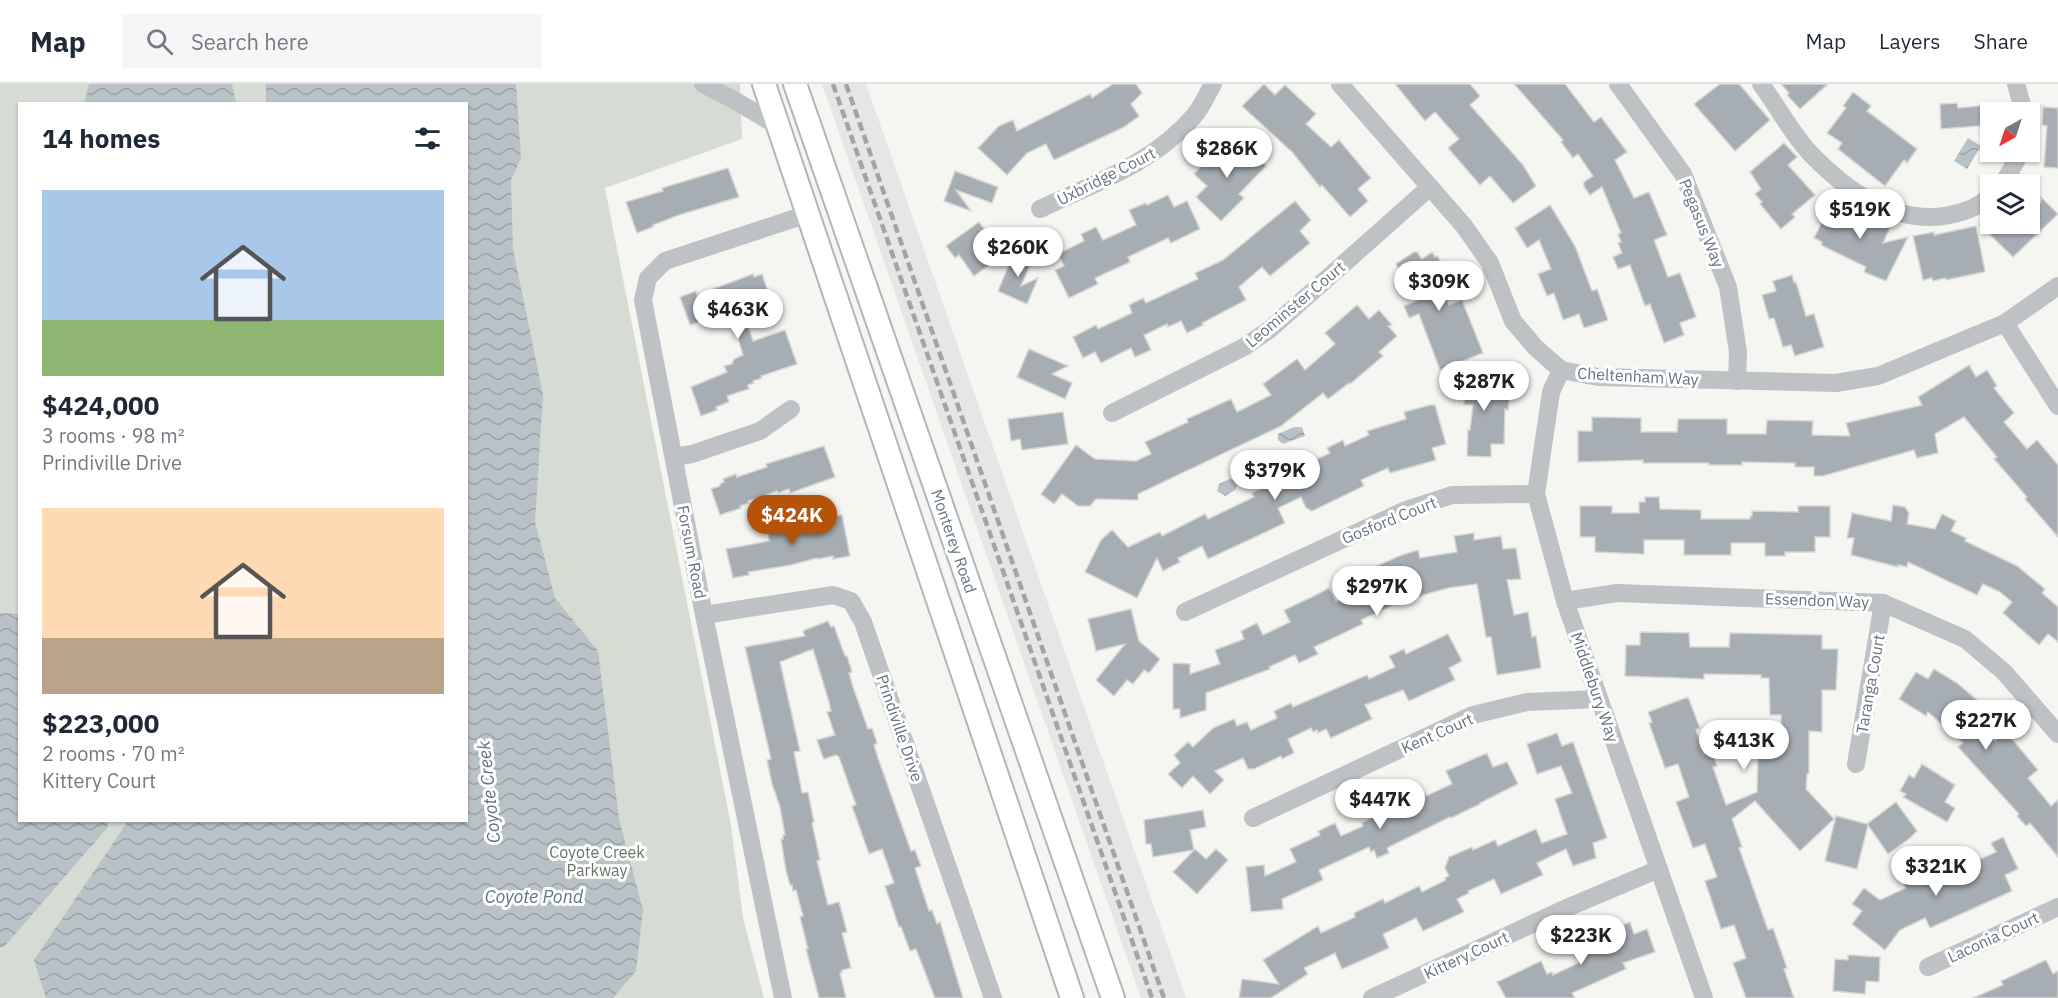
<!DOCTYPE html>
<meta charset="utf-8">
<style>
body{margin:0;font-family:"IBM Plex Sans",sans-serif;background:#f6f6f7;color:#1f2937;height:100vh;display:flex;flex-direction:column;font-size:22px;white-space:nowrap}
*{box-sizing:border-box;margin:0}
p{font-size:20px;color:#747a83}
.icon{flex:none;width:33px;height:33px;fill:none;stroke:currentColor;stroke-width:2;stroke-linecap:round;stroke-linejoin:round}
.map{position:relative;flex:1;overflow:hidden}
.side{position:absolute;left:18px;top:18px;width:450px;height:720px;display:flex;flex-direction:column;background:#fff;border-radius:0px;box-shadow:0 2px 4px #0004}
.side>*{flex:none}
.needle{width:39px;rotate:219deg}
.tools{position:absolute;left:1980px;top:18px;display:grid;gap:12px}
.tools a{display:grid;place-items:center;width:60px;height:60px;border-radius:0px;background:#fff;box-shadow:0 2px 4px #0004;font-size:30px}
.price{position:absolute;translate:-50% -51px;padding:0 14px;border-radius:21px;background:#fff;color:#222;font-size:20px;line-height:39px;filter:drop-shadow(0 2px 3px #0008)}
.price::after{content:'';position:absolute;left:50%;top:36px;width:18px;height:14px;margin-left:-9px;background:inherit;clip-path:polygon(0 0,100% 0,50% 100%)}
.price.selected{background:#b45309;color:#fff}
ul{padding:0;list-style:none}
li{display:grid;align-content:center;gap:12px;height:318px;padding:0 24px}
li span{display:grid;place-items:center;height:186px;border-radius:0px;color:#555}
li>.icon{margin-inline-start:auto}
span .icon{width:108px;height:108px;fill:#fffc;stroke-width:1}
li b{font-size:26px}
h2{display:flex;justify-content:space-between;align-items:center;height:72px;padding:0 24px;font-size:26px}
header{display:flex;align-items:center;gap:36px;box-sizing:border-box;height:84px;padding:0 30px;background:#fff;border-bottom:2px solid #e0e1e3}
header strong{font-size:28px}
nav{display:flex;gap:33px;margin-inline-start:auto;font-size:21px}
.search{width:420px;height:54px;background:#f6f6f7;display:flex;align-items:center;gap:15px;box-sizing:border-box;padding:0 21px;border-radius:0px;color:#747a83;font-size:22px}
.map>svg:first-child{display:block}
.built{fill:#e5e6e5}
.green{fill:#d6dbd3;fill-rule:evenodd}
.water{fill:url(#water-waves)}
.building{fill:#a7aeb3;stroke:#d6d6d4;stroke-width:1.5}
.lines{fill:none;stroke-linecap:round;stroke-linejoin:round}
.major-casing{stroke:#b2b6b9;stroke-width:26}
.minor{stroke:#bec2c5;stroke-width:18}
.major{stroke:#fff;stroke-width:22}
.rail{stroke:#a0a5aa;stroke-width:4.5;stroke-dasharray:9 4.5;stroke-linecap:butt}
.labels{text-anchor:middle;stroke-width:6;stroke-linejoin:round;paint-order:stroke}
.street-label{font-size:16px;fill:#66747f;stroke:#fff}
.park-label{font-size:16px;fill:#687765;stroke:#fff}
.water-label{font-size:18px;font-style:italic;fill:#62757c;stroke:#fff}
</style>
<header>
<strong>Map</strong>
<div class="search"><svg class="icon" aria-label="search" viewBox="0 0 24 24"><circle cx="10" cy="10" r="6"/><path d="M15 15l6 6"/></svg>Search here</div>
<nav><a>Map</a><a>Layers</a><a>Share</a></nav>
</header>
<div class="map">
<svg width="2058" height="914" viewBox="0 0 2058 914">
<defs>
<pattern id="water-waves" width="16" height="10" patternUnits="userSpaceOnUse" patternTransform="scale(1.5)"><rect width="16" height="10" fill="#b8c2c7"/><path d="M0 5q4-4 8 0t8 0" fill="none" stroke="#99a2a7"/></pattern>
</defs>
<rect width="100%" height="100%" fill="#f5f5f1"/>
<!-- built -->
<polygon class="built" points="822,0 866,0 1186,914 1141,914"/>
<!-- green -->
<path class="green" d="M0 0H740L742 55 605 104 731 741 743 834 764 914H0ZM20 20H466V736H20Z"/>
<!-- water -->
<g class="water">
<polygon points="89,0 232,0 236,19 84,19"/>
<polygon points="266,0 516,0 521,74 511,96 513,165 543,311 535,438 555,514 598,567 619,735 643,826 636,887 613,914 46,914 34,876 128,737 466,736 466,20 266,19"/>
<polygon points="1968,54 1981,62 1967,85 1954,77"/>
<polygon points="1294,343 1302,343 1305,352 1283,360 1278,356 1278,350"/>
<polygon points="1230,395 1236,397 1238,400 1235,406 1225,412 1217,407 1219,400"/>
<polygon points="0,529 19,530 20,736 109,737 107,744 4,863 0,863"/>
</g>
<!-- building -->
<g class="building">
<polygon points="1113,0 1136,0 1142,9 1131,20 1139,32 1124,43 1054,76 1046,60 1027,69 1007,91 978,64 999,42 1013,36 1017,47 1090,10 1092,14"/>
<polygon points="1264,0 1275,11 1285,1 1316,30 1306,40 1331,63 1339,56 1371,94 1358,105 1368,117 1350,133 1322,101 1320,103 1293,69 1242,22"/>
<polygon points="1395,0 1470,0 1480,12 1470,21 1523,81 1536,102 1513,119 1490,92 1480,101 1448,64 1459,55 1435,28 1425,37"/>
<polygon points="1514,0 1565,0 1594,38 1601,33 1627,68 1615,76 1634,114 1649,108 1667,151 1654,156 1668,193 1680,189 1696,233 1680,239 1684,251 1664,259 1650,220 1645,222 1630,181 1618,185 1613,173 1622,169 1618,159 1621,158 1618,150 1621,149 1602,103 1590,111 1584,103 1584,98 1593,92 1578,70 1573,74 1561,58 1563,56"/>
<polygon points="1720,0 1739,0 1770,36 1735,67 1694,20"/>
<polygon points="1781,0 1828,0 1800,25 1787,11 1789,9"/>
<polygon points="1853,8 1871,22 1867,27 1917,65 1907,79 1904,76 1885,102 1838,65 1842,59 1827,49 1846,24 1843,22"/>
<polygon points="1957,19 1958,24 1990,21 1990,41 1941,45 1940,20"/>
<polygon points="2043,23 2058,24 2058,84 2044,83 2047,42 2042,41"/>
<polygon points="1784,59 1797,73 1788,81 1815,111 1792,130 1795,133 1781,145 1760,120 1762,118 1755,110 1761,105 1750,88"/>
<polygon points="1244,60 1266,82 1239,110 1244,114 1221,137 1196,113 1207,102 1194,90 1222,61 1233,71"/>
<polygon points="728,84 739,113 679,131 653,141 653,143 637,149 626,118 663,107 662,104"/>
<polygon points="955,87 998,103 992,119 956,106 971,127 944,117"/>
<polygon points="2030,107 2041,118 2041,113 2058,130 2013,173 1979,140 2030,140"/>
<polygon points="1168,111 1174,123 1187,117 1200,145 1171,159 1168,154 1128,173 1130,178 1095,194 1098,200 1069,214 1055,186 1064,182 1058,170 1084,157 1081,150 1096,143 1103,156 1136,141 1129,126 1146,119 1147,121"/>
<polygon points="1295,117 1311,136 1300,147 1310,159 1270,192 1262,183 1239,203 1246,216 1202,239 1203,241 1187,249 1181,237 1168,243 1167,240 1144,251 1151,266 1135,273 1131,264 1101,279 1095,268 1083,274 1073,253 1096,241 1098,245 1132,229 1129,221 1143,214 1146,219 1198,195 1195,189 1223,176"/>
<polygon points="1838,117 1890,143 1883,159 1908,153 1886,197 1864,188 1866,183 1821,161 1822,158 1814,154 1828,127 1831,130"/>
<polygon points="1550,121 1575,162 1592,207 1597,205 1608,236 1584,244 1579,230 1563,236 1554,209 1547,212 1538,190 1551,185 1539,156 1527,164 1515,144"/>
<polygon points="979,138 987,149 995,143 1010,166 974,192 959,171 955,174 946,162"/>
<polygon points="1976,142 1985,187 1984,188 1946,196 1945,194 1933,197 1932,194 1923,196 1913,152 1934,148 1934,151"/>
<polygon points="1015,166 1033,174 1021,202 1038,194 1027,220 998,207"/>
<polygon points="1414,168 1417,168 1422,175 1432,168 1435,173 1437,172 1445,184 1436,190 1449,221 1462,216 1483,269 1440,286 1419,230 1409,234 1404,222 1419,216 1396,180"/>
<polygon points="753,190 754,193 762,190 771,216 743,226 753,257 785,246 797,280 761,292 762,294 753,297 754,299 748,301 749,305 727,312 729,318 716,323 717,326 701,332 691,303 727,288 724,282 732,280 734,275 743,271 730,228 690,241 680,213 696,207 697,211"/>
<polygon points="1792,191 1794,199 1796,198 1806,232 1814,230 1824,263 1795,272 1791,261 1783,263 1774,234 1769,235 1762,211 1776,207 1773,197"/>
<polygon points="1357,221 1369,235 1379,226 1392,241 1388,242 1397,252 1379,268 1383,272 1350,300 1349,299 1328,315 1323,309 1281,342 1138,410 1138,416 1096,415 1090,422 1078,422 1062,410 1054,420 1041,410 1076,361 1095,375 1136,377 1151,370 1145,358 1188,338 1187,335 1231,315 1237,328 1271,311 1263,300 1297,275 1305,286 1335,260 1325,249"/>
<polygon points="1029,265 1068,282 1052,290 1072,299 1065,315 1017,293"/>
<polygon points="1969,281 1976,293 1987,286 1997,302 1994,304 2014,329 2004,338 2027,365 2037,356 2058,381 2058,453 2025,415 2027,413 1994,375 1997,373 1964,333 1935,350 1938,369 1917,374 1914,366 1823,392 1814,392 1814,383 1795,383 1795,379 1742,378 1742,381 1709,381 1709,379 1643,379 1643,376 1578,378 1578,347 1592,347 1592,333 1641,334 1641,348 1677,348 1678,335 1727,335 1727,350 1766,350 1767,336 1813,337 1812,351 1850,352 1846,339 1922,321 1918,313"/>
<polygon points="1460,287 1499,292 1497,305 1510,307 1508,326 1505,325 1504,360 1491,360 1491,373 1467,372 1468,346 1470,346 1473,321 1464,320 1466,307 1457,306"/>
<polygon points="1430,321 1435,321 1446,360 1432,364 1436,376 1390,389 1388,384 1361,396 1364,402 1312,427 1306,424 1301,413 1278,424 1285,439 1208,475 1202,462 1178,474 1180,478 1163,487 1157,474 1137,514 1085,488 1101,456 1112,446 1128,463 1160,448 1162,452 1205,430 1208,435 1254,413 1252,409 1293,390 1292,387 1330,369 1327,364 1343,356 1345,362 1369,351 1367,347 1406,335 1404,328"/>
<polygon points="1063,328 1068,360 1022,366 1020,355 1011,357 1008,335"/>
<polygon points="824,362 835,393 790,409 789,405 778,409 777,407 748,417 749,419 740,422 741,424 720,431 711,405 720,402 720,400 724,398 723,395 736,390 737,393 767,383 766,380"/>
<polygon points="1645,413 1659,413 1660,425 1701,426 1701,435 1750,435 1750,432 1752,432 1752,427 1798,428 1798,422 1830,422 1830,453 1815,453 1815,468 1785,468 1785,472 1765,472 1765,459 1731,459 1731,471 1684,471 1684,456 1644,456 1644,470 1595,468 1595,453 1580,453 1580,422 1612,422 1612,429 1639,429 1639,418 1645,418"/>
<polygon points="1893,421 1905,423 1909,429 1907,440 1935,445 1942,430 1956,437 1951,447 1966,454 1965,457 2017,482 2045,505 2042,509 2058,523 2058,558 2048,550 2039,561 2003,529 2012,518 2000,508 1983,500 1977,511 1908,478 1907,483 1898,481 1898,483 1851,471 1854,454 1847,454 1852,429 1891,437"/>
<polygon points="842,431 850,472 833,475 833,472 818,475 817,474 791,481 748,488 749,491 733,494 726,465 769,457 768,447 780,445 779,442"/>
<polygon points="1474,449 1474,456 1501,452 1503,465 1516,464 1521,495 1507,496 1514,531 1528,528 1532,553 1536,552 1541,584 1497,591 1491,553 1486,553 1477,500 1448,504 1413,514 1412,512 1361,536 1363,540 1314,563 1318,570 1299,579 1295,571 1269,583 1270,585 1206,609 1206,626 1180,634 1180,625 1173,625 1173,579 1190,580 1190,590 1220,580 1215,566 1244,555 1241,547 1257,539 1263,551 1290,538 1284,526 1314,512 1329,504 1336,518 1375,500 1368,486 1399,472 1418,466 1420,474 1457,468 1454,452"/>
<polygon points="1131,525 1139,557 1160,575 1149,589 1144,586 1133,600 1127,596 1114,612 1096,596 1125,560 1096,567 1088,535"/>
<polygon points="828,537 831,543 834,542 845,572 847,572 852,588 849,589 853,603 868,645 872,644 877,659 874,661 878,674 911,767 915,766 921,782 915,784 929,827 932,826 937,840 940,838 963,914 935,914 916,865 910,867 901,843 899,843 885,802 894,799 882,765 869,770 852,722 856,721 839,673 836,671 824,675 822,671 817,656 835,651 827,628 831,627 829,618 813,565 780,578 800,667 794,668 802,709 808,708 814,738 812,739 820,776 817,777 828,821 839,818 847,848 842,849 851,884 842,886 842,888 840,889 846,914 819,914 806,865 808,865 800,833 803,832 796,806 793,807 792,801 790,801 786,787 781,755 783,755 783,751 785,751 780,723 772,700 767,676 771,675 745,563 805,552 803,548 805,546"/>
<polygon points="1640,548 1689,549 1690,563 1729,563 1730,549 1822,551 1822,565 1838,565 1836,606 1822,606 1822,648 1809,647 1809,689 1807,690 1806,705 1834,735 1800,767 1755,717 1732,735 1742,763 1739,764 1768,846 1773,844 1781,867 1787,884 1784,885 1794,914 1746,914 1733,879 1746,874 1734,841 1721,845 1705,797 1717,793 1705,760 1693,764 1676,718 1689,713 1678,680 1665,684 1649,639 1652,638 1648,628 1688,613 1700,644 1696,646 1704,670 1711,667 1717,682 1713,683 1726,721 1757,708 1758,672 1761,672 1761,661 1765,661 1765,659 1781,659 1781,631 1770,631 1769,594 1761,594 1761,591 1704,590 1704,595 1625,592 1626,561 1640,561"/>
<polygon points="1448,550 1462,577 1449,584 1455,596 1409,617 1403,606 1365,621 1372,635 1331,654 1326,645 1318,649 1317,646 1313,648 1311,644 1288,655 1294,669 1282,675 1281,672 1254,685 1248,685 1243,674 1215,687 1224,696 1210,710 1193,692 1182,704 1168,690 1180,679 1174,671 1188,658 1193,663 1213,644 1234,635 1237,642 1247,638 1251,646 1277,634 1274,627 1291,619 1293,623 1367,591 1369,595 1395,583 1389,572 1404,565 1406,570"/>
<polygon points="1934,585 1957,599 1977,616 1966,629 1981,641 1995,657 2006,648 2038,686 2028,694 2051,722 2058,716 2058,773 2030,739 2026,742 2017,732 2019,730 1958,663 1963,659 1928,628 1926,632 1899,615 1916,588 1928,595"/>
<polygon points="1557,649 1562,662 1573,658 1607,754 1593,759 1596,774 1573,782 1566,765 1537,779 1543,791 1501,810 1494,795 1468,807 1469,809 1457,815 1464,828 1423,847 1416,834 1383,850 1389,864 1358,878 1342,885 1335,869 1304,884 1308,890 1271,914 1239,914 1242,895 1279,900 1263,876 1318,842 1321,849 1355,833 1354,829 1383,815 1385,819 1419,802 1422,808 1446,796 1445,794 1449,792 1445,784 1449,773 1472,763 1473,766 1495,756 1498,762 1536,745 1542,759 1567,750 1555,715 1572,709 1561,682 1537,690 1527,660"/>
<polygon points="1487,669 1493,683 1507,678 1518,700 1480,719 1480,720 1451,734 1450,733 1393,761 1387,764 1389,769 1377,774 1374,766 1371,768 1369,763 1319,786 1323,796 1282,815 1283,825 1251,828 1246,783 1264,781 1265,792 1296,778 1290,765 1320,751 1318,747 1335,739 1341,752 1363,742 1362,739 1372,734 1367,724 1408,704 1414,716 1425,710 1426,712 1452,700 1446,687"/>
<polygon points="1922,680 1955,701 1945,718 1955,724 1947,738 1903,713 1906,710 1900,707 1909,691 1914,694"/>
<polygon points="1896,718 1917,747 1910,754 1888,770 1868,741 1857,785 1825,777 1836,732 1867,740"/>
<polygon points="1203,726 1206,743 1190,746 1194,766 1153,773 1151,760 1146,760 1144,736"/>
<polygon points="2003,753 2018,785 2005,791 2012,807 1930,844 1925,834 1900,846 1885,866 1852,840 1862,827 1852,820 1864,804 1880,816 1906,804 1904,800 1927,789 1930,795 1966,778 1968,781 1996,768 1991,759"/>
<polygon points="1195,765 1206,775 1216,765 1228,776 1197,810 1173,788"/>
<polygon points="1630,838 1634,850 1647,845 1655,868 1623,879 1626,885 1572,909 1575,914 1506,914 1497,898 1541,877 1547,890 1552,888 1553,891 1581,878 1574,862"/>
<polygon points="1848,871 1880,873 1879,898 1866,897 1865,910 1833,907 1835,875 1848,876"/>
<polygon points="2046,876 2053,890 2058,887 2058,914 1973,914 2003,901 2001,897"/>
</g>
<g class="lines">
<!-- major casing -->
<g class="major-casing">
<g id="major">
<polyline points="764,0 1072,914"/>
<polyline points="795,0 1113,914"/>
</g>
</g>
<!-- minor -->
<g class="minor">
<polyline points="703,0 734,16 778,42"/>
<polyline points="1340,0 1464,142 1490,179 1513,237 1535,263 1561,286 1598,293 1836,299 1878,292 2005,239 2058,202"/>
<polyline points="1618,0 1683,90 1728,203 1738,268 1737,297"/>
<path d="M1761 0C1777 22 1791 48 1809 68 1845 106 1895 142 1950 131 1965 128 1979 123 1990 112"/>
<polyline points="2016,0 2024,28"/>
<polyline points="2003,100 2016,77 2019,68"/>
<path d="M1040 125C1095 99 1154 79 1194 32 1202 23 1207 10 1213 0"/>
<polyline points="2005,239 2058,322"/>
<polyline points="1561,286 1551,308 1536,410 1565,517 1704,914"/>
<polyline points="1112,329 1244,263 1269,246 1430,103"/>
<polyline points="674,373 692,370 760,347 791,325"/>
<polyline points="1565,517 1617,509 1883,519 1965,555 2004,588 2058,650"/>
<polyline points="1185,528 1406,426 1452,411 1536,410"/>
<polyline points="704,531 833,511 851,517 863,538 993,914"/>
<polyline points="1856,680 1883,519"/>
<polyline points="1253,734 1473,631 1527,618 1599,615"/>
<polyline points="1928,883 2058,823"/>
<polyline points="783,914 704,531 643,216 648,194 665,177 808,130"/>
<polyline points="1372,914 1569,823 1659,785"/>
</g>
<!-- major -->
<use href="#major" class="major"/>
<!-- rail -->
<g class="rail">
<polyline points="833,0 1152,914"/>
<polyline points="846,0 1164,914"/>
</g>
</g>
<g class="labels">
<!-- street labels -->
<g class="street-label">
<text transform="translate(1106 92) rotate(-27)" y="6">Uxbridge Court</text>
<text transform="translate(1702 139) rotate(68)" y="6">Pegasus Way</text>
<text transform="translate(1295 220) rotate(-40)" y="6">Leominster Court</text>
<text transform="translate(1638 292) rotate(3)" y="6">Cheltenham Way</text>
<text transform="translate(1389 436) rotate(-22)" y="6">Gosford Court</text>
<text transform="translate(954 457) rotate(71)" y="6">Monterey Road</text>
<text transform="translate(692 468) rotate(79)" y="6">Forsum Road</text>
<text transform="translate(1817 516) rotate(2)" y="6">Essendon Way</text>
<text transform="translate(1870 600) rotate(-80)" y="6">Taranga Court</text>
<text transform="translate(1595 603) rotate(71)" y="6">Middlebury Way</text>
<text transform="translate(900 644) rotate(71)" y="6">Prindiville Drive</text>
<text transform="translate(1437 649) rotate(-24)" y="6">Kent Court</text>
<text transform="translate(1993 853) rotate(-25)" y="6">Laconia Court</text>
<text transform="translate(1466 871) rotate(-25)" y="6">Kittery Court</text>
</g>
<!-- park labels -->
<g class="park-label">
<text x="597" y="774">Coyote Creek<tspan x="597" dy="18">Parkway</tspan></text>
</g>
<!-- water labels -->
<g class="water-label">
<text transform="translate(489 708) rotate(-96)" y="6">Coyote Creek</text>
<text x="534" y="819">Coyote Pond</text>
</g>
</g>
</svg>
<div class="tools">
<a><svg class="needle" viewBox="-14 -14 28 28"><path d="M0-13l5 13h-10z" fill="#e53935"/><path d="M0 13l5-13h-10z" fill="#747a83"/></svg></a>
<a><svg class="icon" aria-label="layers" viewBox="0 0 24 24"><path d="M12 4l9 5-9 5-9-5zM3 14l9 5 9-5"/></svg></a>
</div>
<b class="price" style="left:1227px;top:95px">$286K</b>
<b class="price" style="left:1860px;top:156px">$519K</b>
<b class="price" style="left:1018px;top:194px">$260K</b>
<b class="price" style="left:1439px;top:228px">$309K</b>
<b class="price" style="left:738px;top:256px">$463K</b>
<b class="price" style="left:1484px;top:328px">$287K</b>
<b class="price" style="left:1275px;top:417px">$379K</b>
<b class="price selected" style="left:792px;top:462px">$424K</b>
<b class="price" style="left:1377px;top:533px">$297K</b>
<b class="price" style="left:1986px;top:667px">$227K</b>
<b class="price" style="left:1744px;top:687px">$413K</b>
<b class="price" style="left:1380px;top:746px">$447K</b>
<b class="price" style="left:1936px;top:813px">$321K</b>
<b class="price" style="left:1581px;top:882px">$223K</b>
<section class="side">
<h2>14 homes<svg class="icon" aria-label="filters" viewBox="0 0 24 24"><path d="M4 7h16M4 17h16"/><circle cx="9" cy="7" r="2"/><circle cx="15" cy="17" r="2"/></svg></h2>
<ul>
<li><span style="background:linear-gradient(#a9c7e8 70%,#8fb573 0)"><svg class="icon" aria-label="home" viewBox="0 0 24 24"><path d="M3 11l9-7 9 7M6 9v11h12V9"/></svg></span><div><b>$424,000</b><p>3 rooms · 98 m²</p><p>Prindiville Drive</p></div></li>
<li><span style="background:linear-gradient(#ffd9b3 70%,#b9a48a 0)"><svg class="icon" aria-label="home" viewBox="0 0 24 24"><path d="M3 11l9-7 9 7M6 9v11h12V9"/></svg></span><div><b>$223,000</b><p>2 rooms · 70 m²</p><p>Kittery Court</p></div></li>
</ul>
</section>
</div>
